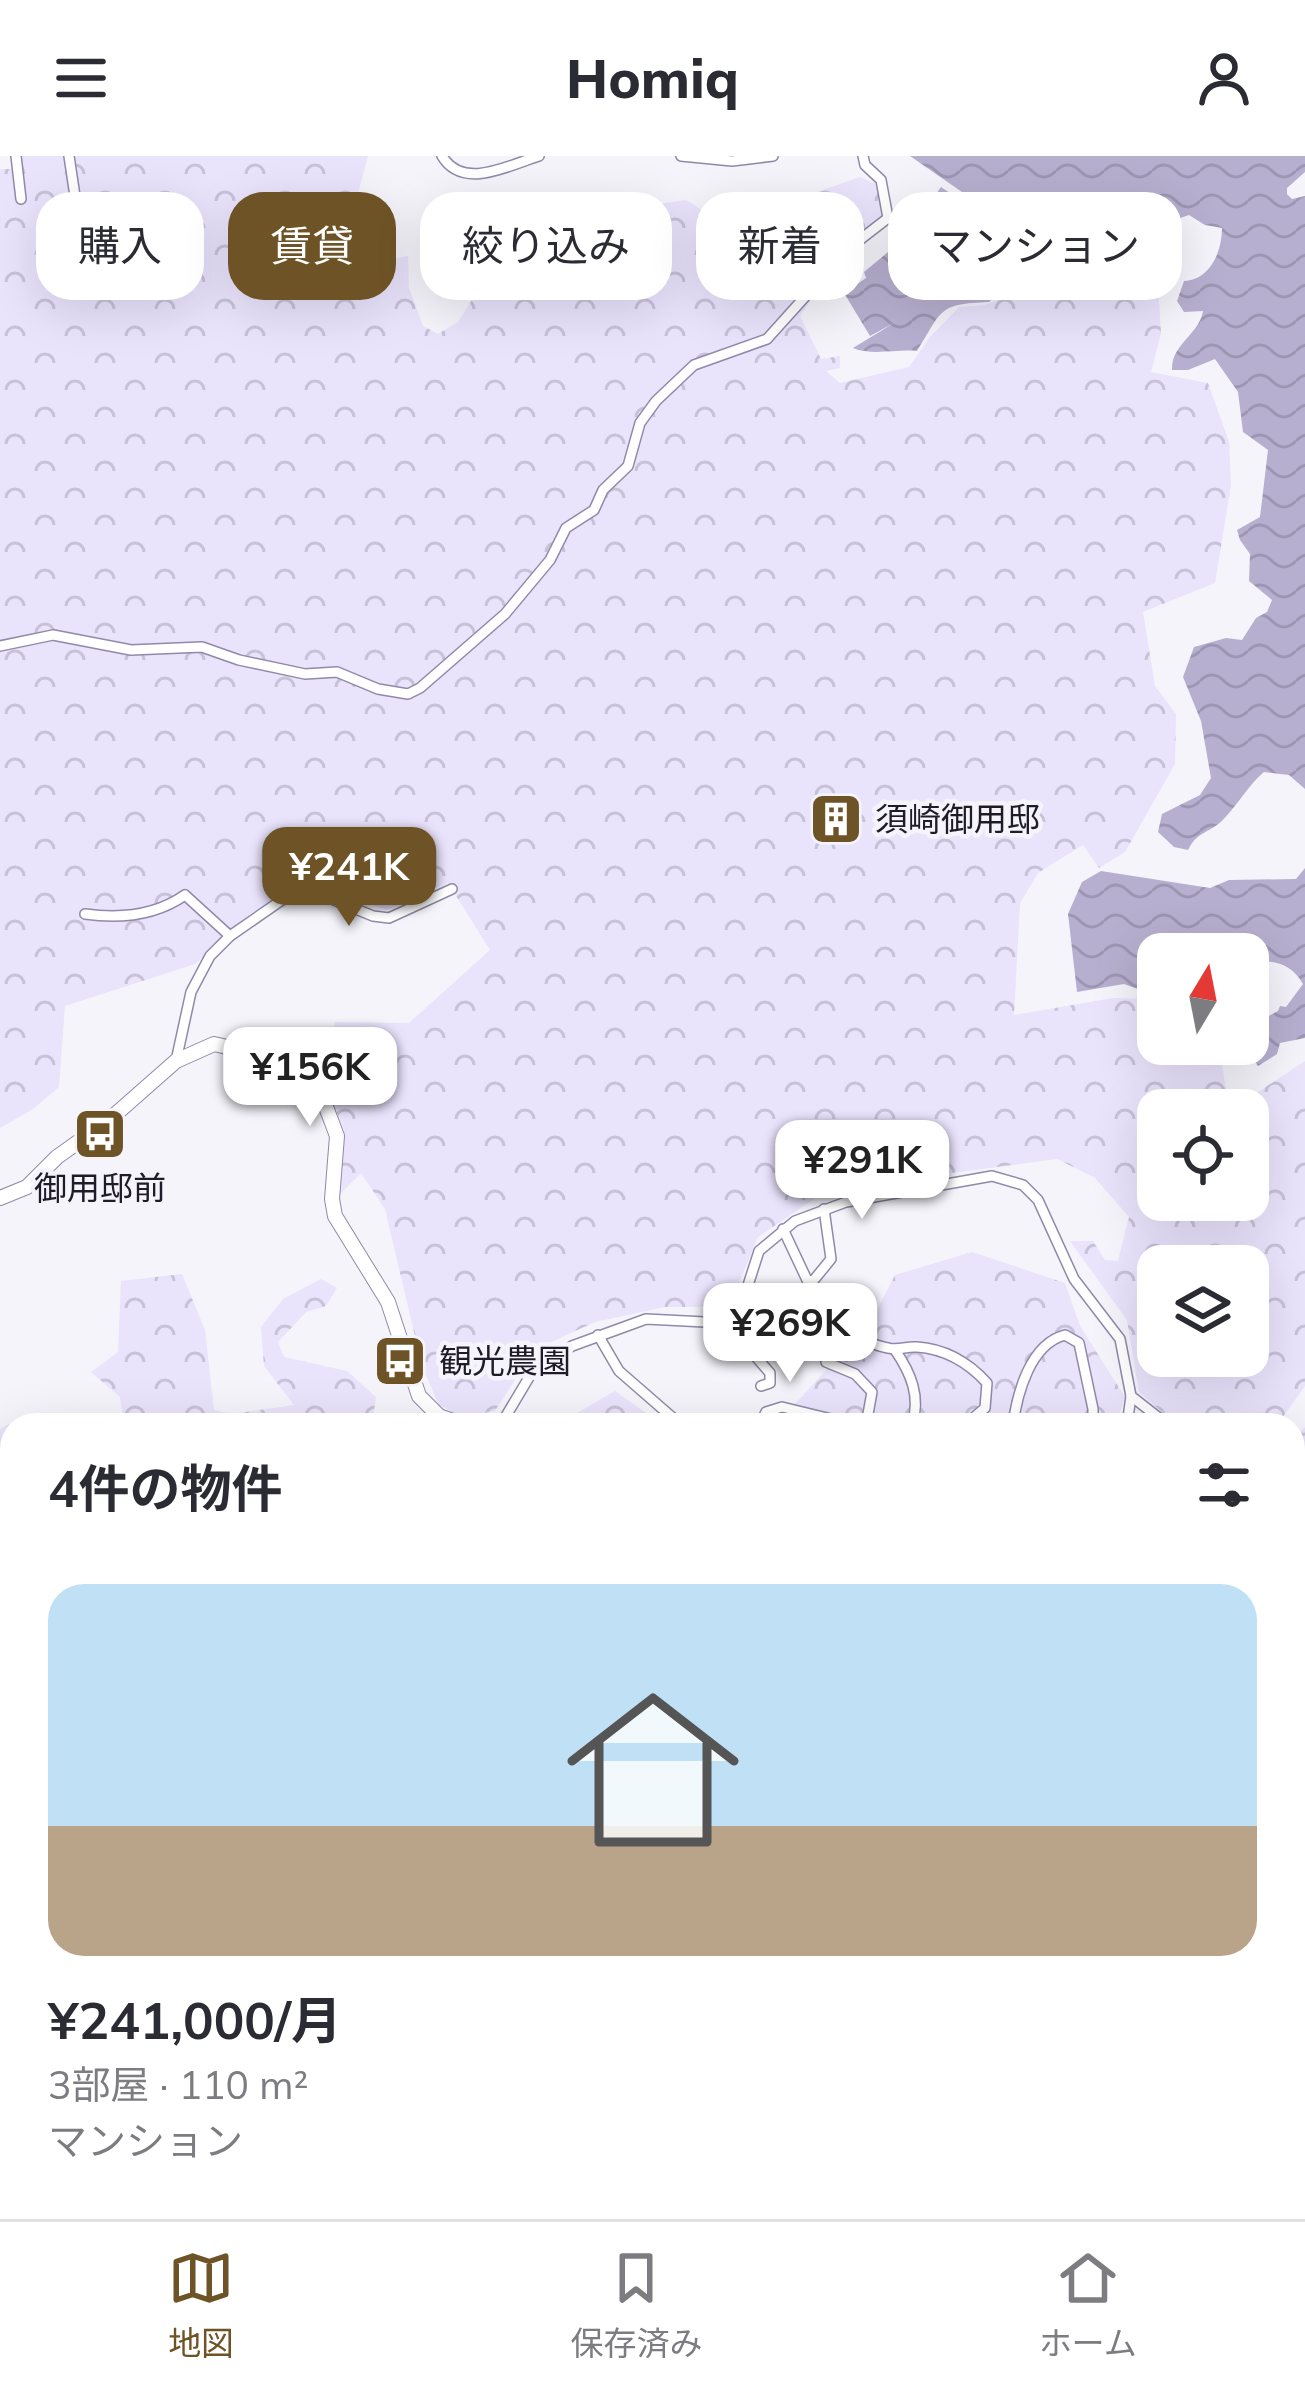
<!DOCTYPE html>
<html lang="ja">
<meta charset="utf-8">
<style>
body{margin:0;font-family:Mulish,"Noto Sans JP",sans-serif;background:#f2f2f3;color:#2b2b33;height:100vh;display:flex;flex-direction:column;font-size:45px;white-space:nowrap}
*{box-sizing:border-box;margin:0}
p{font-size:39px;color:#7c7c81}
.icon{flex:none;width:66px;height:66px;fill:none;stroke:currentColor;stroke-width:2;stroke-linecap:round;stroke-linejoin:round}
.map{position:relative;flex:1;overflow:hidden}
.details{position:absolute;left:0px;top:1257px;width:1305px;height:807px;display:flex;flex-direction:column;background:#fff;border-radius:36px 36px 0 0;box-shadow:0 12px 48px #0002}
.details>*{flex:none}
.top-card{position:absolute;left:36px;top:36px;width:1233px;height:108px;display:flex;gap:24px}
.needle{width:78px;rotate:10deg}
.buttons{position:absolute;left:1137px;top:777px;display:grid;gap:24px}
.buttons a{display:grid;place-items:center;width:132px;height:132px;border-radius:24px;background:#fff;box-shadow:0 12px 48px #0002;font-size:60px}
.price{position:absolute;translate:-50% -102px;padding:0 27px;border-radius:24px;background:#fff;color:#222;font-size:39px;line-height:78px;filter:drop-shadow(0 3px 6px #0008)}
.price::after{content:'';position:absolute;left:50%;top:72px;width:36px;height:27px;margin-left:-18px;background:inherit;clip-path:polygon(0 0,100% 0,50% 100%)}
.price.selected{background:#6d5325;color:#fff}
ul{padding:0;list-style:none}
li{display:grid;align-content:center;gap:24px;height:636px;padding:0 48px}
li+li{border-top:3px solid #e1e1e2}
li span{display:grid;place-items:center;height:372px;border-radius:36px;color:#555}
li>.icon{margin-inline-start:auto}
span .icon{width:216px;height:216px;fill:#fffc;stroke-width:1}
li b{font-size:51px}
h2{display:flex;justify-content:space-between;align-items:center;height:144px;padding:0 48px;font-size:51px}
.chip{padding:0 42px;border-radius:36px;background:#fff;box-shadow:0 12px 48px #0002;font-size:42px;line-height:108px}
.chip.selected{background:#6d5325;color:#fff}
header{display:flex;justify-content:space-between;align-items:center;height:156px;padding:0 48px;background:#fff;font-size:54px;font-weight:800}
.tabs{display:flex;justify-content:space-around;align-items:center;height:168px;border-top:3px solid #e1e1e2;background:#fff;font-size:33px;color:#7c7c81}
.tabs a{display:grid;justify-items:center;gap:6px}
.tabs .selected{color:#6d5325}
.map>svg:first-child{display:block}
.forest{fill:url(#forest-crowns);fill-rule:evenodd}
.water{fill:url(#water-waves)}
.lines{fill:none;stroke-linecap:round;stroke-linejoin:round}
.minor-casing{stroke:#9189a9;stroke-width:12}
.secondary-casing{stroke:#9189a9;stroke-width:16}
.minor{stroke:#fff;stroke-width:9}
.secondary{stroke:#fff;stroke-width:14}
.labels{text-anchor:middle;stroke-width:9;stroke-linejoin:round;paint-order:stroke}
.poi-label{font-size:33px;fill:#1f1b28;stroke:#f5f4fb;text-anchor:start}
</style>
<header><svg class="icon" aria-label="menu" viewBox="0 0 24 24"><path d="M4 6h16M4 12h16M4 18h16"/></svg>Homiq<svg class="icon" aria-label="person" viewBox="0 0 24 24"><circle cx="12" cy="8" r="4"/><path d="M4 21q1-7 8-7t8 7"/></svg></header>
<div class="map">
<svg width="1305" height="2063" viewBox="0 0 1305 2063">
<defs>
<pattern id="forest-crowns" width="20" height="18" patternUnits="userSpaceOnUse" patternTransform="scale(3)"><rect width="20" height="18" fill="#e9e3fc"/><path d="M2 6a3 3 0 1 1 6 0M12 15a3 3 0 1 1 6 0" fill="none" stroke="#c7c2d8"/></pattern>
<pattern id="water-waves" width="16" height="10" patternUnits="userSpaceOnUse" patternTransform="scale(3)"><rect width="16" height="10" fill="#b7afcf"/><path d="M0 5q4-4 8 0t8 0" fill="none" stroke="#9d96b2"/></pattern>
</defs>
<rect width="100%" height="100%" fill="#f5f4fb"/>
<!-- forest -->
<g class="forest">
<path d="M16 0H368L339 108 350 111 408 100 409 132 423 170 438 178 458 166 473 142 462 81 475 64 523 58 576 44 651 49 686 44 702 54 701 76 721 79 803 41 860 21 878 29 890 62 840 100 800 160 821 203 840 200V212L826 215 840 227 909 211 930 181 959 151 984 149 1116 103 1157 113 1161 177 1151 216 1208 227 1229 286 1231 329 1215 427 1143 456 1155 530 1176 558 1175 608 1125 696 1099 712 1083 689 1038 717 1020 747 1014 859 1113 842 1158 843V888H1219L1229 954H1158V1044H1248V954H1231L1305 905V1230L1277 1269H1177L1139 1236 1127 1164 1070 1085H1093L1105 1104 1118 1105 1129 1061 1095 1022 1057 1003 829 1033 758 1081 732 1144 718 1151H665L595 1166 534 1194 495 1255 463 1261 439 1249 422 1210 385 1053 361 1017 339 1039 344 974 323 924 335 866 409 867 490 794 448 727 387 754 336 737H278L195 808 65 850 59 931 33 953 0 972V13H17ZM1158 1110H1248V1200H1158Z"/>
<polygon points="972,1096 1065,1127 1080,1170 1125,1241 1116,1269 776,1269 873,1162 895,1119"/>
<polygon points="182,1118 205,1174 214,1254 231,1258 294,1249 264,1210 261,1171 283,1143 321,1123 337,1132 326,1150 306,1156 278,1186 284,1201 347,1215 376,1241 372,1269 124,1269 120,1241 91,1216 118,1196 121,1125"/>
<polygon points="615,1235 663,1269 563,1269 565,1264"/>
<polygon points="53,1265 55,1269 12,1269 12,1411 0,1404 0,1273 9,1268"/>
<polygon points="1305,1271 1305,1716 1293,1721 1293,1284"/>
<polygon points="12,1480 12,2052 1080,2052 1078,2063 0,2063 0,2002 10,1972 0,1961 0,1481"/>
</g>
<!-- water -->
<g class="water">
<path d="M910 0H1305V16L1287 32V38L1292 43 1305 40V633L1289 619 1264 616C1248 629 1231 659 1217 669 1204 678 1196 678 1188 694L1174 691 1158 676 1162 658 1200 639 1211 622 1201 565 1183 521 1194 491 1226 482 1242 484 1256 462 1267 456 1272 444 1249 425 1250 398 1240 384 1237 374 1260 361 1268 294 1243 276 1238 236 1215 203 1188 214H1172C1171 188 1199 179 1203 155L1184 156 1177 145 1184 125C1210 124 1222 96 1222 72L1205 69 1189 59 1180 62 1171 87 1142 98 1139 82 1129 73 1125 63 1114 64 1108 80 1098 90 1072 89 1061 98 1048 126C1029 127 1002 132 989 146 937 148 943 154 917 195 897 193 871 200 853 192L894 167 870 180 844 137 866 122 864 116 905 82 941 31 1007 76 1011 70Z"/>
<path d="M1305 712V882L1280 887 1277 898 1258 910 1244 888H1248V871L1278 855 1280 850 1286 851 1303 828C1291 806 1270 802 1248 808V798H1158V828L1146 836 1124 828 1077 836 1068 758 1082 726 1101 715 1210 732 1229 724 1296 723Z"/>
<polygon points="1293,1733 1305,1735 1305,1870 1298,1878 1304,1887 1299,1906 1300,1919 1305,1915 1305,2052 1294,2052 1282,2063 1093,2063 1095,2052 1293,2052"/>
</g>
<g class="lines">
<!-- minor casing -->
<g class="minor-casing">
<g id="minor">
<polyline points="16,0 21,43"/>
<polyline points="69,0 75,40"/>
<path d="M442 0C463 35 509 9 539 0"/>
<polyline points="681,0 732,5 773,0"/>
<polyline points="0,490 53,479 131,494 202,491 239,504 305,518 337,516 378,533 408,538 420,532 505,458 550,404 566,372 594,354 603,334 628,310 640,267 656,245 694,209 767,183 848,93 888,62 881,24 865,9 863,0"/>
<path d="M85 758C121 763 155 760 185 739L230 780"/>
<polyline points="176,905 191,836 210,800 230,780 279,746 289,740 329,742 373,760 389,762 452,733"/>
<polyline points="783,1073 807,1124 813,1125 831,1103 824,1053"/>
<polyline points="723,1163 770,1217 770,1227 761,1230"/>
<polyline points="598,1179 619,1215 681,1269"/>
<path d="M895 1194C911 1217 921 1241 912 1269"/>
<polyline points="503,1265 531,1218 572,1190 646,1163 705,1166 732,1160 742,1148 759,1095 795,1065 846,1046 992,1020 1023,1029 1038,1044 1074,1123 1120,1183 1131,1240 1168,1269"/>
<polyline points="760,1269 766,1256 782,1251 856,1269"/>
<path d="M866 1269 872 1236 855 1218 826 1206 839 1184C856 1179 871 1189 888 1192 898 1195 906 1190 917 1191 946 1193 968 1206 987 1227L985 1252 965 1269"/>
<path d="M1013 1269C1017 1238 1030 1188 1065 1179L1079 1187 1093 1253V1269"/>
<polyline points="1127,1269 1131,1240"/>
<polyline points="1293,1360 1305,1357"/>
<polyline points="1293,1378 1305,1387"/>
<polyline points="1293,1725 1305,1722"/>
<polyline points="1089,2063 1092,2052"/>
</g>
</g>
<!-- secondary casing -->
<g class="secondary-casing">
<g id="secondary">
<polyline points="0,1042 27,1031 57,1001 109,964 176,905 214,888 245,895 307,927 323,943 337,980 332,1043 335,1060 388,1146 419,1240 439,1260 465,1269"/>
<polyline points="492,1269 503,1265"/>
</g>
</g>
<!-- minor -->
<use href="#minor" class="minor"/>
<!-- secondary -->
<use href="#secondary" class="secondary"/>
</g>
<!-- icons -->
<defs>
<g id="building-square" transform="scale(2.7)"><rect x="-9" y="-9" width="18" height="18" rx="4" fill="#6d5325" stroke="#f5f4fb"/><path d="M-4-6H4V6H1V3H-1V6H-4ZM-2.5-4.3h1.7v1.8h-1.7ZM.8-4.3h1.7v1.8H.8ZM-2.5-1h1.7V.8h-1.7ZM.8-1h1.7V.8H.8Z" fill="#fff"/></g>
<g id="bus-square" transform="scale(2.7)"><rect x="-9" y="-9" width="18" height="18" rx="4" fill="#6d5325" stroke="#f5f4fb"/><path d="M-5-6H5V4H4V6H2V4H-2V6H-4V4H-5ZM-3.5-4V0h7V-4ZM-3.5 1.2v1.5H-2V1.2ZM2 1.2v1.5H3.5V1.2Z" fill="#fff"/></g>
</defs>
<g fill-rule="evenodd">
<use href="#building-square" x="836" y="663"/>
<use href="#bus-square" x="100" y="978"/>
<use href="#bus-square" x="400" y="1205"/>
</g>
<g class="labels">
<!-- poi labels -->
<g class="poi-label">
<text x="875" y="675">須崎御用邸</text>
<text x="100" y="1044" text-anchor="middle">御用邸前</text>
<text x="439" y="1217">観光農園</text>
</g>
</g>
</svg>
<div class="buttons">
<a><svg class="needle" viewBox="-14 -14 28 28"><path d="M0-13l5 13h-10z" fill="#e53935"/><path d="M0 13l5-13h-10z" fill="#7c7c81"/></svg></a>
<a><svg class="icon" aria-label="locate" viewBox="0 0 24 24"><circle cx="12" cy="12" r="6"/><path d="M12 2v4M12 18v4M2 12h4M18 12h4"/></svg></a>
<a><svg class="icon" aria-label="layers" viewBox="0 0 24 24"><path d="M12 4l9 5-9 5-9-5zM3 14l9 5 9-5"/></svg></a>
</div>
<b class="price selected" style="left:349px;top:773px">¥241K</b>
<b class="price" style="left:310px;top:973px">¥156K</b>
<b class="price" style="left:862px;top:1066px">¥291K</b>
<b class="price" style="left:790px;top:1229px">¥269K</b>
<div class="top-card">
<a class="chip">購入</a>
<a class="chip selected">賃貸</a>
<a class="chip">絞り込み</a>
<a class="chip">新着</a>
<a class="chip">マンション</a>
</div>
<section class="details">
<h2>4件の物件<svg class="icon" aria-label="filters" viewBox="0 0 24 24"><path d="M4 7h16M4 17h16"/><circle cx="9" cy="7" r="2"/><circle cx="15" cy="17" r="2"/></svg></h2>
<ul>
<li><span style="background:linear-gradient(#bfe0f5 65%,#b9a48a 0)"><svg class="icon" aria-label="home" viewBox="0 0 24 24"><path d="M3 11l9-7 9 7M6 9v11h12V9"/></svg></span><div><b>¥241,000/月</b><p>3部屋 · 110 m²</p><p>マンション</p></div></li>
</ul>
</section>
</div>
<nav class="tabs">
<a class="selected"><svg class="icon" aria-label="map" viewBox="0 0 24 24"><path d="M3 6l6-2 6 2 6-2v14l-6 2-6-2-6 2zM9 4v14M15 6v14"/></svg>地図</a>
<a><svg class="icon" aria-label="saved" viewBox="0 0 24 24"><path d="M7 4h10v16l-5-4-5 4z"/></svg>保存済み</a>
<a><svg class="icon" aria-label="home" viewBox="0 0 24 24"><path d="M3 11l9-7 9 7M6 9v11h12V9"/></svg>ホーム</a>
</nav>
